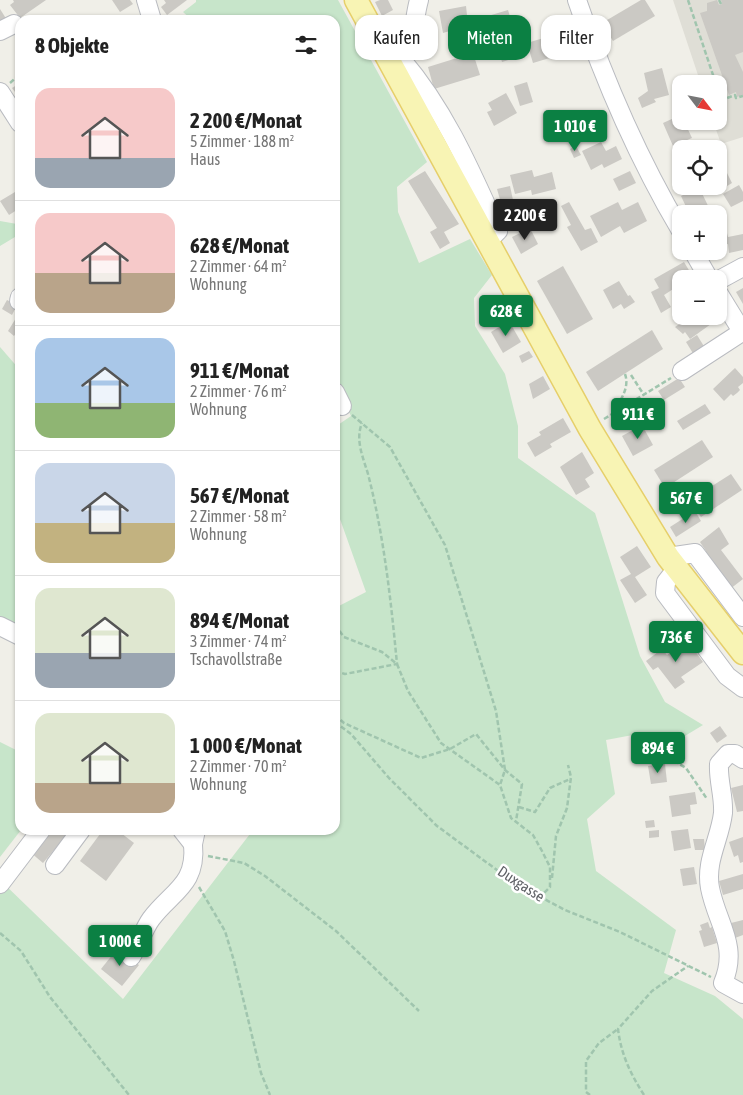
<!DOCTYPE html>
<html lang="de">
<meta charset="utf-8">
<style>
body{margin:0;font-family:"Asap Condensed",sans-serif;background:#f2f2f2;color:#222;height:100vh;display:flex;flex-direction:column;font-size:19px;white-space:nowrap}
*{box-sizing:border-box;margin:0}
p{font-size:16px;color:#767676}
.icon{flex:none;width:28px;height:28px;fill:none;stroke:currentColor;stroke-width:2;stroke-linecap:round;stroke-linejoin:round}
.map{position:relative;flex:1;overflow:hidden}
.drawer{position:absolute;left:15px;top:15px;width:325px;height:820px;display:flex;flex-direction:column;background:#fff;border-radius:15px;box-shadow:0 1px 4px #0004}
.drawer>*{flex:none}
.top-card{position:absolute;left:355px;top:15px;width:312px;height:45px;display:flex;gap:10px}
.needle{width:32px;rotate:122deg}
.controls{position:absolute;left:672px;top:75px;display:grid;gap:10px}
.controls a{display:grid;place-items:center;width:55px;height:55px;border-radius:10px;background:#fff;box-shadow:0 1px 4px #0004;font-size:25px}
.price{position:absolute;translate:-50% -42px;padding:0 11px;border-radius:5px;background:#0b8043;color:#fff;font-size:16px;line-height:32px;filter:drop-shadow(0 1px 2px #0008)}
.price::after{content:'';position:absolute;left:50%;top:30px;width:15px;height:11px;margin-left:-8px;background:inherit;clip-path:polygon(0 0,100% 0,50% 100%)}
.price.selected{background:#222;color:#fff}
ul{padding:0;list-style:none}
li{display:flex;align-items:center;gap:15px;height:125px;padding:0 20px}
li+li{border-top:1px solid #e0e0e0}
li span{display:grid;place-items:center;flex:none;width:140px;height:100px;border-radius:15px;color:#555}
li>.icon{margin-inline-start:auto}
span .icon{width:60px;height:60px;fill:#fffc;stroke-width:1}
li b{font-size:21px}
h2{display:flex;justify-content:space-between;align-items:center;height:60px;padding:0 20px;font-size:21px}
.pill{padding:0 18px;border-radius:15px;background:#fff;box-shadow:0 1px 4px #0004;font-size:18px;line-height:45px}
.pill.selected{background:#0b8043;color:#fff}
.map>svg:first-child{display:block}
.education{fill:#dfded6}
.green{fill:#c7e5ca}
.building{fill:#cbc9c4}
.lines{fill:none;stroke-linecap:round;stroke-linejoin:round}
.minor-casing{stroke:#b9bbc0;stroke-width:20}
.major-casing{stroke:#e6cf6a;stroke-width:25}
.path{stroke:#a0c5ae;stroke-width:2.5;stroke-dasharray:5 2.5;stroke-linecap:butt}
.minor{stroke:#fff;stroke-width:18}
.major{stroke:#f8f4b4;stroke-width:22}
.labels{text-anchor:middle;stroke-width:5;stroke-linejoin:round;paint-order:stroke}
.street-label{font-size:15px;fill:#5f6166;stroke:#fff}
</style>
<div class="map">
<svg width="743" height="1095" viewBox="0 0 743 1095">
<rect width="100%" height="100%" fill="#f0efe8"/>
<!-- education -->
<polygon class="education" points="673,0 743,0 743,137 721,144 713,121 719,121 719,84 701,84"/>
<!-- green -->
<g class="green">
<polygon points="196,0 338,0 427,162 397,187 398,212 419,263 470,239 492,275 474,298 475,326 505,374 518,426 518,458 595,513 640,656 665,702 703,725 647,759 638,734 606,740 615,794 587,819 596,871 676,930 664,973 715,996 743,1019 743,1095 0,1095 0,880 123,999 253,830 335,830 335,608 366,592 335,505 335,427 351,416 335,381 335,20 192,20 183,12 196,2"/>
<polygon points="0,221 17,224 20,222 20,234 0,246"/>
<polygon points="0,347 20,370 20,632 0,624"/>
<polygon points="0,742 20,752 21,830 0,857"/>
</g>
<!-- building -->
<g class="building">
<polygon points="13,0 46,0 20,18 10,5 14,2"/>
<polygon points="112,0 130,0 133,4 120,12"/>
<polygon points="164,0 187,0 167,15 161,7 166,3"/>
<polygon points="380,0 388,0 393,10 382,16 375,2"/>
<polygon points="641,0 645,0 655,16 613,41 602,23"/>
<polygon points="717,0 719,5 722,4 721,0 743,0 743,52 735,55 743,72 743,95 737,97 736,92 729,95 700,13 707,11 707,3"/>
<polygon points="466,6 467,15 470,15 471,31 464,32 463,27 443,33 439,11"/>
<polygon points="0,9 7,20 0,24"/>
<polygon points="508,10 522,56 502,62 488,16"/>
<polygon points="570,30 576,50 533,63 527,43"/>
<polygon points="20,40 20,50 15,44"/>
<polygon points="473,53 480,75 434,89 428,67"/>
<polygon points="662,68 669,95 654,99 656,102 642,108 638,98 648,91 644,73"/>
<polygon points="527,82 533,102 520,106 514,86"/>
<polygon points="20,83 20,95 18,96 12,88"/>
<polygon points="506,93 517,113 494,126 487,112 492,110 488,103"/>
<polygon points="674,118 676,124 684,121 692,138 673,146 663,123"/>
<polygon points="601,142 606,151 616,146 622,159 604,168 602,164 591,170 582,151"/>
<polygon points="576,146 581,155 574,158 570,149"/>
<polygon points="721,161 732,183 719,191 716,186 719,186"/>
<polygon points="532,170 534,177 552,172 556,189 532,195 531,190 515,194 510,175"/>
<polygon points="425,171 459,224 444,232 450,243 440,249 430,232 437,228 408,181"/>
<polygon points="630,171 636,183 619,191 613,179"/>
<polygon points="739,185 743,192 743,201 731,207 723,194"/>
<polygon points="510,186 513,200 501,203 497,189"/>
<polygon points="699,187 712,214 695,214 693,209 688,211 681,196"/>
<polygon points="20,189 20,208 9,215 0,201"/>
<polygon points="569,202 585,230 591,228 598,242 581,251 567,227 571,225 561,206"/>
<polygon points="618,202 622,210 638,202 647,221 624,233 620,226 601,237 590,216"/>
<polygon points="530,228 538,244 521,254 512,237"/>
<polygon points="727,233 728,237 743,234 743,250 729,253 728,244 721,246 719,234"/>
<polygon points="684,262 693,277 681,279 681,284 664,295 671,307 661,313 651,292 659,288 654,279"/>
<polygon points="563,266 593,319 567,334 537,281"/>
<polygon points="619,281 628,296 630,295 635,302 624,309 621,304 613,309 603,290"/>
<polygon points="743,288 743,304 736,292"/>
<polygon points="7,300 17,305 12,315 2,309"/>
<polygon points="691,316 706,316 711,324 690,339 685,332 683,334 675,327"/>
<polygon points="16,318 20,320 20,335 16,333 14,336 8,331"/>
<polygon points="509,321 521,342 503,353 491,332"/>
<polygon points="652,330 663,349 598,391 586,372"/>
<polygon points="697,335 705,348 694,355 686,342"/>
<polygon points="529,351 533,357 522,363 519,356"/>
<polygon points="735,368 743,377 743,383 738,387 740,390 737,393 733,396 731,394 724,401 713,389"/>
<polygon points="543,376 550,389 533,399 529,384"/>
<polygon points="679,378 685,387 664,400 658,391"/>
<polygon points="705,404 711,413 683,430 677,421"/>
<polygon points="563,418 571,432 550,444 552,447 535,457 527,443 541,435 539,432"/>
<polygon points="642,425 653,445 633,456 622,436"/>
<polygon points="702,440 713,457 665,488 654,470"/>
<polygon points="582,452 594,473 585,479 590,487 576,495 560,467"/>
<polygon points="731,474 742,490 701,517 690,500"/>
<polygon points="695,511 701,521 676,537 670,527"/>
<polygon points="719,527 729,544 721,550 743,579 721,596 704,554 706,551 700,542"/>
<polygon points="637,546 651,567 635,577 647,595 635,603 620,580 631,574 620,557"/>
<polygon points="687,640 703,662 681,677 685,682 675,689 658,667 653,670 646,661 662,649 667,655"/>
<polygon points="720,726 727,736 717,743 710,733"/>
<polygon points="665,764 667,782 651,784 648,766"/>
<polygon points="743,785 743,811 737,812 731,788"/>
<polygon points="695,792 697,804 690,805 691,814 672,817 669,796"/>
<polygon points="654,820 655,827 646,828 645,821"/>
<polygon points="688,829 691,848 674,851 671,831"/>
<polygon points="49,830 71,830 43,863 30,852"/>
<polygon points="103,830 117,830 134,843 106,881 80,861"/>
<polygon points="659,830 659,837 649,838 649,831"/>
<polygon points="743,837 743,862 740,863 738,855 734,857 729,842"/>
<polygon points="693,839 704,839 705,850 695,850"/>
<polygon points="694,867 697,884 683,886 680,869"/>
<polygon points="743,874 743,889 723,895 719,881"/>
<polygon points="743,920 743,935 735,938 731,923"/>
<polygon points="708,922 710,928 712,927 717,943 704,947 699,931 702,930 700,925"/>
<polygon points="117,949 139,965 122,986 101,969"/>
</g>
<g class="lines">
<!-- minor casing -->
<g class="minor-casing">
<g id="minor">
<polyline points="146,0 152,20"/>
<path d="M577 0C604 80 638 158 681 231"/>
<polyline points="0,31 14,24"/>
<path d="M402 60C445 110 471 171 498 231L488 241"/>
<path d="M392 66C416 51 412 25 419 0"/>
<polyline points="0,92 20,123"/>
<polyline points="693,251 709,279"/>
<polyline points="719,280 743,267"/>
<polyline points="719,294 743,333"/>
<polyline points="19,301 20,297"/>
<polyline points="682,371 742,332"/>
<polyline points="335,392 342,406"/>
<polyline points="668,557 695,553 743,617"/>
<polyline points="677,568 666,582 665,593 727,676 743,688"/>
<polyline points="0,626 20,636"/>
<path d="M743 759 735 754H728L719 764C718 781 724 796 723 813 720 839 705 861 710 888 717 924 739 945 723 983L743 994"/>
<polyline points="182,830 193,844 196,830"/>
<polyline points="55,865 81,830"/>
<polyline points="0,884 41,830"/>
<path d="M131 957C139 945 143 930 151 919 172 891 197 885 193 844"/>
</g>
</g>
<!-- major casing -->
<g class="major-casing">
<polyline id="major" points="356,0 590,429 668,557 743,653"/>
</g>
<!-- path -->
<g class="path">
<polyline points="688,0 716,84"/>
<polyline points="719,0 721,4"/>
<polyline points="10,83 20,74"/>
<polyline points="719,91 722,100 735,95 736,98 743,96"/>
<polyline points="631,375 644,395"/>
<path d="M613 413C620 401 630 388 625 374"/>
<polyline points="352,415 390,447 445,545 496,711 505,770 500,785"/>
<polyline points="604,419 671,378"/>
<polyline points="335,625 344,637 382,652 397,664 408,691 441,743 500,785 511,818 533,835 542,851 550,867 550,887 540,897"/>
<path d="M335 671 345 674 397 664C391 601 384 536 368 474 363 457 355 440 362 423"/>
<polyline points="335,715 344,723 421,758 450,749 476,734 505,770 522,784 516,821"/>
<polyline points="335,722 351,734 389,778 437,826 516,884 565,910 620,932 711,977"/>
<polyline points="653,759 666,756 686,768 707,799"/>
<polyline points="519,807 535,812 550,788 570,779"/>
<polyline points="208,856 244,863 265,876 336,931 419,1011"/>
<polyline points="552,878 556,836 567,808 571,777 568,765"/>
<polyline points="199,887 225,931 234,961 261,1073 270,1095"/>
<polyline points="0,933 21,951 50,997 129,1095"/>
<polyline points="590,1095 586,1092 586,1061 599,1043 618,1029"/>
<path d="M644 1095C630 1073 621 1054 618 1029L652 991 688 966"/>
</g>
<!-- minor -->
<use href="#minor" class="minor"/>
<!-- major -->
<use href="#major" class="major"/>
</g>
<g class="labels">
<!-- street labels -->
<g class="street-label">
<text transform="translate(521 884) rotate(33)" y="5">Duxgasse</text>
</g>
</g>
</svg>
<div class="controls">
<a><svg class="needle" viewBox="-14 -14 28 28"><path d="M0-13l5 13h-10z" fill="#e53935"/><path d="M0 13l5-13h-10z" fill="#767676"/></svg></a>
<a><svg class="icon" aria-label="locate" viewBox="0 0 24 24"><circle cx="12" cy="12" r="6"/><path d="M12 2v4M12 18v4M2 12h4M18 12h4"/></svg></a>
<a>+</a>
<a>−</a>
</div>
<b class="price" style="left:575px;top:152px">1 010 €</b>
<b class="price selected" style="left:525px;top:241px">2 200 €</b>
<b class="price" style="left:506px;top:337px">628 €</b>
<b class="price" style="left:638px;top:440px">911 €</b>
<b class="price" style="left:686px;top:524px">567 €</b>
<b class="price" style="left:676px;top:663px">736 €</b>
<b class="price" style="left:658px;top:774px">894 €</b>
<b class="price" style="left:120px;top:967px">1 000 €</b>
<div class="top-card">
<a class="pill">Kaufen</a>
<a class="pill selected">Mieten</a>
<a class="pill">Filter</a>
</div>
<section class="drawer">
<h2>8 Objekte<svg class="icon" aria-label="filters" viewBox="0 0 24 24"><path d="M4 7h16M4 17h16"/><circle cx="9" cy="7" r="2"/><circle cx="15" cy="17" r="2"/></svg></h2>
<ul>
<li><span style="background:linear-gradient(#f6c9c9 70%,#9aa5b1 0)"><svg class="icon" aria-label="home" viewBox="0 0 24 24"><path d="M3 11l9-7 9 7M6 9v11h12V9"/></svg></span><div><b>2 200 €/Monat</b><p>5 Zimmer · 188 m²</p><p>Haus</p></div></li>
<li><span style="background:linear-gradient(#f6c9c9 60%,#b9a48a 0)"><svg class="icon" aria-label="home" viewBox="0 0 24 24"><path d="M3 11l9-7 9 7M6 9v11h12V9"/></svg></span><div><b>628 €/Monat</b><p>2 Zimmer · 64 m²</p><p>Wohnung</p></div></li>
<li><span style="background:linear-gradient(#a9c7e8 65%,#8fb573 0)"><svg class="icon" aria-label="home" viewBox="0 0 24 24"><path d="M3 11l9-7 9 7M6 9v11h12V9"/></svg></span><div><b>911 €/Monat</b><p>2 Zimmer · 76 m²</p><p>Wohnung</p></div></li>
<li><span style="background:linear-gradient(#c9d6e8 60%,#c2b280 0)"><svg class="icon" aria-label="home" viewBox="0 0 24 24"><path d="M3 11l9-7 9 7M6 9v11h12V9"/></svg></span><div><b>567 €/Monat</b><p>2 Zimmer · 58 m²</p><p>Wohnung</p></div></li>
<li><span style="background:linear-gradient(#dfe7d0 65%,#9aa5b1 0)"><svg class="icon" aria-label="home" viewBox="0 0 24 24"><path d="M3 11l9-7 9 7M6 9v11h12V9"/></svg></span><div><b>894 €/Monat</b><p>3 Zimmer · 74 m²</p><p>Tschavollstraße</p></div></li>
<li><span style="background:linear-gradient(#dfe7d0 70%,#b9a48a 0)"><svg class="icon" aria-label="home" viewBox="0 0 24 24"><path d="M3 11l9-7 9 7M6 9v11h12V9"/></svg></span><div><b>1 000 €/Monat</b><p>2 Zimmer · 70 m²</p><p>Wohnung</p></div></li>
</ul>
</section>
</div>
